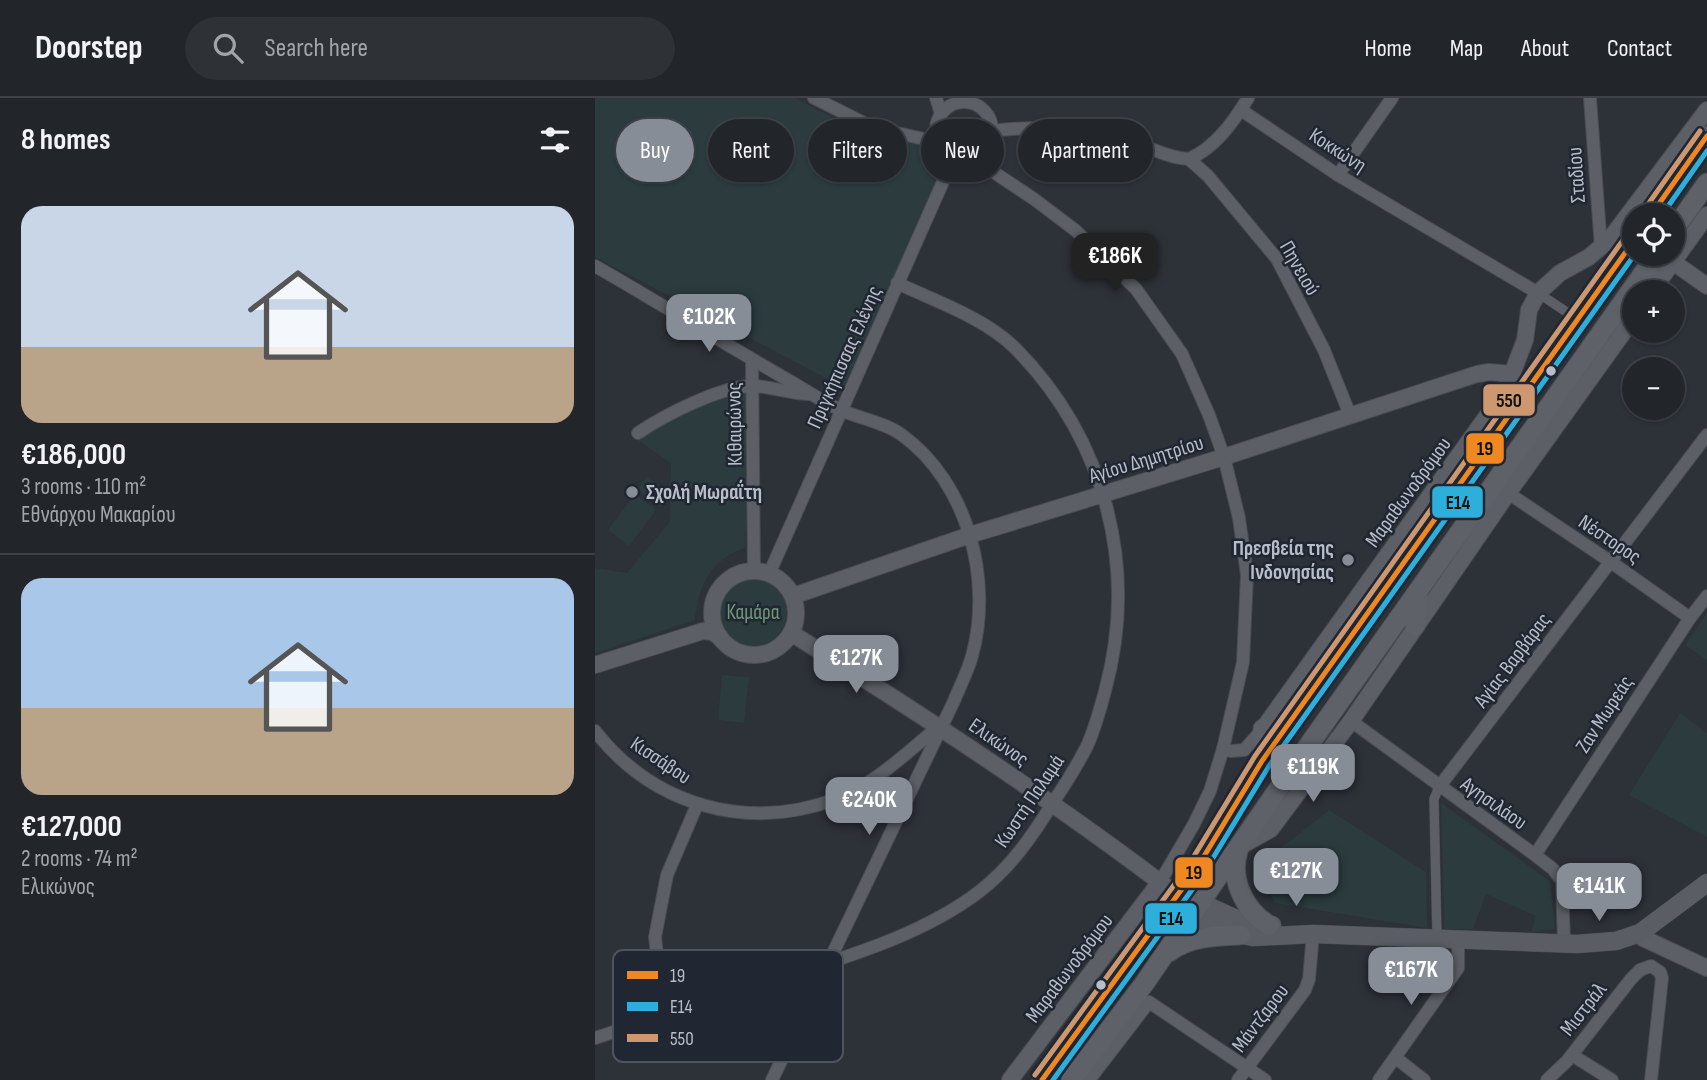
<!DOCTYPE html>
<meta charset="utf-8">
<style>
body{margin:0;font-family:"Sofia Sans Condensed",sans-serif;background:#2e3136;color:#f1f3f6;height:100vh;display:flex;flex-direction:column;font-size:26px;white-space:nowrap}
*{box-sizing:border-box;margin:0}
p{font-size:23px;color:#a2a5a8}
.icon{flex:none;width:38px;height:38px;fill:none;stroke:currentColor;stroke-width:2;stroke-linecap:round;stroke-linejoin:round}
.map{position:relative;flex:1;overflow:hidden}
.side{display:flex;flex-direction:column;background:#22252a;width:595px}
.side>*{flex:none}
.top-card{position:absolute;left:21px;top:21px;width:665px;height:63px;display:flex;gap:14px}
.controls{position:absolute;left:1027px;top:105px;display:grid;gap:14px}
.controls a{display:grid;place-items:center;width:63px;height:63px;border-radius:50%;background:#22252a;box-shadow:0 2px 5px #0004,0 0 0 2px #3f4247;font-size:35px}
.price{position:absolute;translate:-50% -60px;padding:0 16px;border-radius:14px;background:#878d96;color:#fff;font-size:23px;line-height:46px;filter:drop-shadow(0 2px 4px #0008)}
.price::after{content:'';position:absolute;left:50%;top:42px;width:21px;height:16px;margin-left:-10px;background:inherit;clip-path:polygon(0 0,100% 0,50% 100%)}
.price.current{background:#222;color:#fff}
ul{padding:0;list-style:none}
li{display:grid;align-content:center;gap:14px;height:371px;padding:0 21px}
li+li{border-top:2px solid #3f4247}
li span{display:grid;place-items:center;height:217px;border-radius:21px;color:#555}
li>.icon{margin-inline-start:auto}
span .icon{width:126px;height:126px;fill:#fffc;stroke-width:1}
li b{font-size:30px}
h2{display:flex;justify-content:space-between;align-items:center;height:84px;padding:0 21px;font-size:30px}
.tag{padding:0 24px;border-radius:32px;background:#22252a;box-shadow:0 2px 5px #0004,0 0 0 2px #3f4247;font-size:24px;line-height:63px}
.tag.current{background:#878d96;color:#fff}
header{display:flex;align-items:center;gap:42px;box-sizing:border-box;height:98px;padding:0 35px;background:#22252a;border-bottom:2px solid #3f4247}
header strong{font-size:33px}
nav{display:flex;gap:38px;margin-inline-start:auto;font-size:24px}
.search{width:490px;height:63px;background:#2e3136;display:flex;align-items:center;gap:18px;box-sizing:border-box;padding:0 24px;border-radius:38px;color:#a2a5a8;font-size:26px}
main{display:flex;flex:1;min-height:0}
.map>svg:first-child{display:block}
.green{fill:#2b3b3e}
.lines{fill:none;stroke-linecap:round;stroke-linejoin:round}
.pedestrian-casing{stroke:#494c51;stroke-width:10}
.minor-casing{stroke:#494c51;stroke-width:14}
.tertiary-casing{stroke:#494c51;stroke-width:18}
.secondary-casing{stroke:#4a4e55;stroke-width:19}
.primary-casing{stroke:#4a4e55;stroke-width:21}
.pedestrian{stroke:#5c6066;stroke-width:9}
.minor{stroke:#5c6066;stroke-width:12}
.tertiary{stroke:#5c6066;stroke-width:16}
.secondary{stroke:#5a5e64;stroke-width:18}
.primary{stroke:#5e6268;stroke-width:19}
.bus-1-casing{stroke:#202732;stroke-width:10}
.bus-2-casing{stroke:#202732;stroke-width:10}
.bus-3-casing{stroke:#202732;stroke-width:10}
.bus-1{stroke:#ef8820;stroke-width:5}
.bus-2{stroke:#2dafdb;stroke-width:5}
.bus-3{stroke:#cd976f;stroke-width:5}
.bus-dot{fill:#b8bec8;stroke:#202732;stroke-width:2.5}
.poi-dot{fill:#878d96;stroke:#202732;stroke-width:2.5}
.labels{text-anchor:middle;stroke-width:5;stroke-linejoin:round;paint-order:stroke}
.street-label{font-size:21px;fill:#b8bec8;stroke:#202732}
.poi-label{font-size:21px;font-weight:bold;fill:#b8bec8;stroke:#202732;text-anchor:start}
.park-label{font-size:21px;fill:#72967a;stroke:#202732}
.key{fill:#202732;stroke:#4e545f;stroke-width:2}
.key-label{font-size:19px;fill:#b8bec8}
.line-badge{stroke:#202732;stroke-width:2.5}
.pale-badge-label{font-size:19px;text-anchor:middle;font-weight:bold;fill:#111}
</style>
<header>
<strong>Doorstep</strong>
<div class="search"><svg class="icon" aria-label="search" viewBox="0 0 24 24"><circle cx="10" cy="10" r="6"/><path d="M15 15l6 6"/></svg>Search here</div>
<nav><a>Home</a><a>Map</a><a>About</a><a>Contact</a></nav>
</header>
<main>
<section class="side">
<h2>8 homes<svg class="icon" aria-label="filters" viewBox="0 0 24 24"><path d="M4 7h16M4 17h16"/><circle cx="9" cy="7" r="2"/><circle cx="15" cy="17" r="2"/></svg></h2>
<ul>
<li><span style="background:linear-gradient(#c9d6e8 65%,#b9a48a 0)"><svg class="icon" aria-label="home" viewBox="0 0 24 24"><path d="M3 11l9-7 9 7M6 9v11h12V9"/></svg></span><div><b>€186,000</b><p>3 rooms · 110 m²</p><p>Εθνάρχου Μακαρίου</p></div></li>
<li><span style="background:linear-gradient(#a9c7e8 60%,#b9a48a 0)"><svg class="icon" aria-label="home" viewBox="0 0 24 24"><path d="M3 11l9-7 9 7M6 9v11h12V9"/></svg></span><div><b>€127,000</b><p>2 rooms · 74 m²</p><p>Ελικώνος</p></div></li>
</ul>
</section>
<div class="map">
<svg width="1112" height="982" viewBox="0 0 1112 982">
<rect width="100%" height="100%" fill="#2d3138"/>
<!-- green -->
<g class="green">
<polygon points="0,0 200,0 272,37 329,42 351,65 252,289 229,279 0,159"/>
<path d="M158 289 150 450C116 461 103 488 100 522L0 555V470L32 475 75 424V397L65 409 42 391 52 378 75 396 76 365 38 339 67 320Z"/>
<polygon points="40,396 61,412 34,448 13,432"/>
<circle cx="158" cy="514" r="34"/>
<polygon points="1112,515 1112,562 1090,547"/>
<polygon points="127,577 154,579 149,625 123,622"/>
<polygon points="1085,615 1112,635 1112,739 1034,697"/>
<polygon points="846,705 955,783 960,831 936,834 941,818 891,796 878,831 849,831"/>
<polygon points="734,712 831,774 832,830 680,805 658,766 698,741"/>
</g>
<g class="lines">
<!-- pedestrian casing -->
<g class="pedestrian-casing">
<g id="pedestrian">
<polyline points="943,195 982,221"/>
<polyline points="842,841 839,701 844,689"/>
</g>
</g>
<!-- minor casing -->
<g class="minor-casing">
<g id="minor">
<polyline points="219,0 279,30 343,44"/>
<polyline points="341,0 346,16"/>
<polyline points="995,0 1006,150"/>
<circle cx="369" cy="32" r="28"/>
<polyline points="646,12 743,77 943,195"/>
<path d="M397 33C444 27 487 29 532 42 552 48 573 60 594 61 620 50 639 23 653 0"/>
<polyline points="373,60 388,67 439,101 480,132 541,191 587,256 614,317 629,359 644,420 652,477 648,564 628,651 615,693 599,726 565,784"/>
<polyline points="594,61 613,78 682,161 729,252 755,317"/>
<polyline points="743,77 797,0"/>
<path d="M0 168C65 205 128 245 193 282 211 292 229 305 248 313 267 321 291 325 307 337 373 385 398 482 377 558 373 573 365 588 359 603L177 982"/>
<polyline points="157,262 159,473"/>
<path d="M43 335C68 318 129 286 160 288 178 289 196 296 214 296"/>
<polyline points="913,395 1016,464 1095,520"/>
<polyline points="174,476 359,59"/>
<polyline points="756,623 940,757 958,771 967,783 969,846"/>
<path d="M0 633C59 708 152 734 241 701 279 687 311 655 342 630"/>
<polyline points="628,651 636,653 649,652 667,632"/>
<polyline points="844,689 1112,337"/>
<polyline points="940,757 1095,520 1112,498"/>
<polyline points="69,917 60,839 72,777 102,707"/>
<path d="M0 940C61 920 122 900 183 881 251 859 328 837 385 793 417 768 438 737 459 703 471 685 482 668 492 648 500 631 505 611 510 593 544 469 510 341 420 250 390 220 340 203 302 185"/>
<polyline points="977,957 1017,982"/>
<polyline points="801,960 829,982"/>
<polyline points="494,982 554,904 670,982"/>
<polyline points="643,982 710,892 714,881 718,836"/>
<polyline points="784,982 863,870 863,842"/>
<polyline points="952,982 972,963 1036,881 1045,872 1056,868 1065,874 1067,880 1056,982"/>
</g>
</g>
<!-- tertiary casing -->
<g class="tertiary-casing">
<g id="tertiary">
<polyline points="1078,164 1112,188"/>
<polyline points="1056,194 1112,117"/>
<circle cx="159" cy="515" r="42"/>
<polyline points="198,498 375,437 629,359 882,276 894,274 917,276"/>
<path d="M196 535C328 617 458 702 582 797"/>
<polyline points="0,567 108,533 117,534 125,539"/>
<polyline points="668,631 905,300 917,276 930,242 934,212 943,195 965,175 994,159 1015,141 1112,12"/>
<polyline points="646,748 676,731 756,623 913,395 1040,218"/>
<polyline points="1045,835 1048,840 1112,870"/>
<polyline points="415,982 565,784"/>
</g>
</g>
<!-- secondary casing -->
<g class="secondary-casing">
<g id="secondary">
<polyline points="582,797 609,823 632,834 658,839 718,836 982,846 1021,843 1045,835 1112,785"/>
<polyline points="595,800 639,820 677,827"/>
</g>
</g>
<!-- primary casing -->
<g class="primary-casing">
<g id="primary">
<polyline points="1056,117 1112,38"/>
<polyline points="1078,133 1112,85"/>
<polyline points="820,528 823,495"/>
<polyline points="667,662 668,631"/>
<path d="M643 753C634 781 650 813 674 827"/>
<path d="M574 854C594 839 620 838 645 837"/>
<polyline points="447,982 600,773 667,663 1040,140"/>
<polyline points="476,982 549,886 711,651 1062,156"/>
</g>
</g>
<!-- pedestrian -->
<use href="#pedestrian" class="pedestrian"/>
<!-- minor -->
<use href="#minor" class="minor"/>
<!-- tertiary -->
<use href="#tertiary" class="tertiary"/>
<!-- secondary -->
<use href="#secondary" class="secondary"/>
<!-- primary -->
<use href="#primary" class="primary"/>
<!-- bus-1 casing -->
<g class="bus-1-casing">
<g id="bus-1">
<polyline points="1056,117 1112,38"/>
<polyline points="447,982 600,773 667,663 1040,141"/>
</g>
</g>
<!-- bus-2 casing -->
<g class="bus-2-casing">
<g id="bus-2">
<polyline points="1067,117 1112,53"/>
<polyline points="458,982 607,778 674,668 1040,156"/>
</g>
</g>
<!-- bus-3 casing -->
<g class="bus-3-casing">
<g id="bus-3">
<polyline points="1049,112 1105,33"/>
<polyline points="440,977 593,768 660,658 1033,135"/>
</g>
</g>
<!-- bus-1 -->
<use href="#bus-1" class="bus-1"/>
<!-- bus-2 -->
<use href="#bus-2" class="bus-2"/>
<!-- bus-3 -->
<use href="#bus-3" class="bus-3"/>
</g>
<!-- markers -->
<g class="bus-dot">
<circle cx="956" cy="273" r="6"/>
<circle cx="506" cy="887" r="6"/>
</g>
<g class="poi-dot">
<circle cx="37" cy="394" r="7"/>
<circle cx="753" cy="462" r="7"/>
</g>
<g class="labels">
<!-- street labels -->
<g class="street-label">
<text transform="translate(743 52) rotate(33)" y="7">Κοκκώνη</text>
<text transform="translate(981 77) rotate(-94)" y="7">Σταδίου</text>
<text transform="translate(705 170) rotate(60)" y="7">Πηνειού</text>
<text transform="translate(249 259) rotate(-66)" y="7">Πριγκήπισσας Ελένης</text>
<text transform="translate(139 326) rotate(-91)" y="7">Κιθαιρώνος</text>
<text transform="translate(551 361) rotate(-17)" y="7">Αγίου Δημητρίου</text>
<text transform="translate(813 394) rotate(-54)" y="7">Μαραθωνοδρόμου</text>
<text transform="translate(1015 441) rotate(34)" y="7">Νέστορος</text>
<text transform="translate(917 562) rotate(-53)" y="7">Αγίας Βαρβάρας</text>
<text transform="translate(1009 616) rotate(-57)" y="7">Ζαν Μωρεάς</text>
<text transform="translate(404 644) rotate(35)" y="7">Ελικώνος</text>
<text transform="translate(66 662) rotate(34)" y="7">Κισσάβου</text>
<text transform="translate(434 703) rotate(-56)" y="7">Κωστή Παλαμά</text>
<text transform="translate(899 705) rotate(35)" y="7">Αγησιλάου</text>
<text transform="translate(474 870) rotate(-53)" y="7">Μαραθωνοδρόμου</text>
<text transform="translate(988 911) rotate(-52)" y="7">Μιστράλ</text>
<text transform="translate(665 920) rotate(-53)" y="7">Μάντζαρου</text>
</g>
<!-- poi labels -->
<g class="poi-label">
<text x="51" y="401">Σχολή Μωραΐτη</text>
<text x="739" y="457" text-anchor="end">Πρεσβεία της<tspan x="739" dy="24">Ινδονησίας</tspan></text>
</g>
<!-- park labels -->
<g class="park-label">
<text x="158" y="521">Καμάρα</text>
</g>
</g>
<!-- legend -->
<rect x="18" y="852" width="230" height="112" rx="10" class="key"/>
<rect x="32" y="873" width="31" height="8" fill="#ef8820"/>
<rect x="32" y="904" width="31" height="9" fill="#2dafdb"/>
<rect x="32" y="936" width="31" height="8" fill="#cd976f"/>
<g class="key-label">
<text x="75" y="884">19</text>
<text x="75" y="915">Ε14</text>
<text x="75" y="947">550</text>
</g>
<g class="line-badge">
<rect x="887" y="285" width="54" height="34" rx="7" fill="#cd976f"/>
<rect x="870" y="334" width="40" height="33" rx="7" fill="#ef8820"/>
<rect x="836" y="387" width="53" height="34" rx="7" fill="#2dafdb"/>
<rect x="579" y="758" width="40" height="33" rx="7" fill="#ef8820"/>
<rect x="549" y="804" width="54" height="33" rx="7" fill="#2dafdb"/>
</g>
<g class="pale-badge-label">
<text x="914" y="309">550</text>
<text x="890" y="357">19</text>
<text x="863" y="411">Ε14</text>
<text x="599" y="781">19</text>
<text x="576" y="827">Ε14</text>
</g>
</svg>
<div class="controls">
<a><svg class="icon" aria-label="locate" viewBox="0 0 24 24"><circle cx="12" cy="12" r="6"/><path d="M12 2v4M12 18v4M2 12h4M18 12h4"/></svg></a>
<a>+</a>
<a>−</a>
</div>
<b class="price current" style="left:520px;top:195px">€186K</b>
<b class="price" style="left:114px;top:256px">€102K</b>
<b class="price" style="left:261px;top:597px">€127K</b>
<b class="price" style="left:718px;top:706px">€119K</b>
<b class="price" style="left:274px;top:739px">€240K</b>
<b class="price" style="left:701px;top:810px">€127K</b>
<b class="price" style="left:1004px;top:825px">€141K</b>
<b class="price" style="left:816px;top:909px">€167K</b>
<div class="top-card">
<a class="tag current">Buy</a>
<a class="tag">Rent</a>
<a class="tag">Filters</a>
<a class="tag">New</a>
<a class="tag">Apartment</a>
</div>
</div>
</main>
